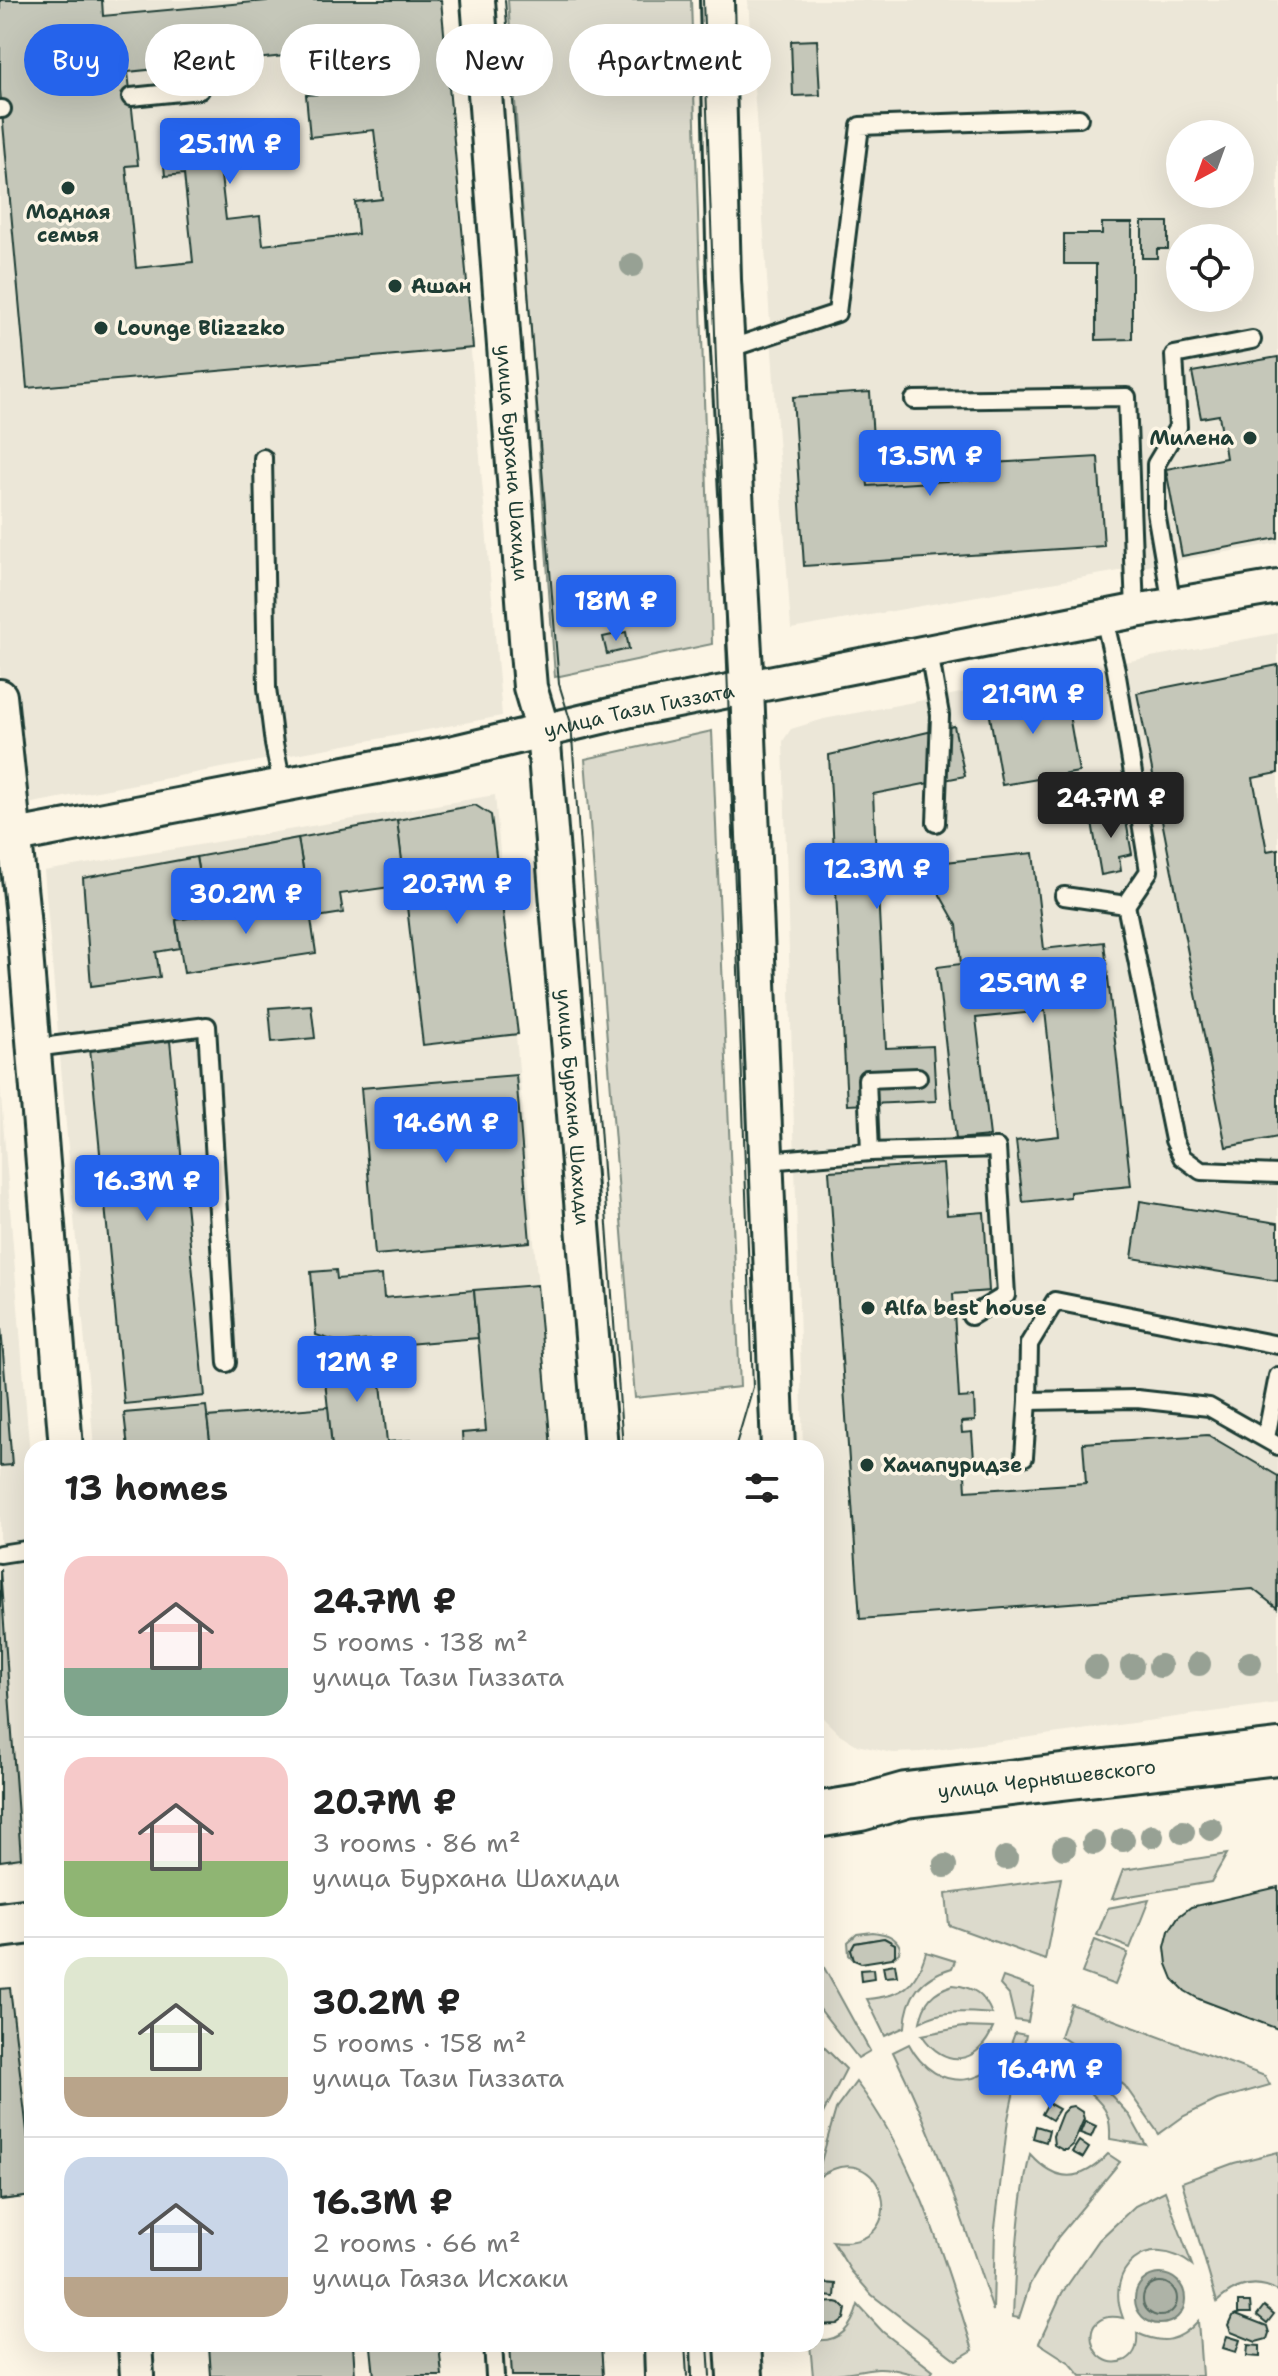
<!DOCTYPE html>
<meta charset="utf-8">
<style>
body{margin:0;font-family:"Shantell Sans",sans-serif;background:#f2f2f2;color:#222;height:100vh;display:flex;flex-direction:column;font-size:30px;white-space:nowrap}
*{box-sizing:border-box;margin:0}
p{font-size:26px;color:#767676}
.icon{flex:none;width:44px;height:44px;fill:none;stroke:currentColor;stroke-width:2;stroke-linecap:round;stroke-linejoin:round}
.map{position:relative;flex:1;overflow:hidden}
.sheet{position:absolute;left:24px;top:1440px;width:800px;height:912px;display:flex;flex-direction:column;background:#fff;border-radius:24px;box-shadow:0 8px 32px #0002}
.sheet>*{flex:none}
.hud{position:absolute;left:24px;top:24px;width:800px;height:72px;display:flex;gap:16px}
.needle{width:52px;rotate:221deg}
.fabs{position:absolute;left:1166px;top:120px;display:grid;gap:16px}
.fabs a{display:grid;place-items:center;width:88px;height:88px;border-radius:50%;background:#fff;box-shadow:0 8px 32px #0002;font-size:40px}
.price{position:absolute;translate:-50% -68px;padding:0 18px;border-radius:8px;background:#2563eb;color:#fff;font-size:26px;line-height:52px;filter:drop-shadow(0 2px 4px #0008)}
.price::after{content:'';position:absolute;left:50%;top:48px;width:24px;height:18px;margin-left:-12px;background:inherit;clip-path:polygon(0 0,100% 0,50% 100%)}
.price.on{background:#222;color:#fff}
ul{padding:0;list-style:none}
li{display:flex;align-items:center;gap:24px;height:200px;padding:0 40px}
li+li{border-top:2px solid #e0e0e0}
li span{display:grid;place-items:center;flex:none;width:224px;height:160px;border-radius:24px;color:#555}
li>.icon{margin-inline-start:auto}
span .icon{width:96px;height:96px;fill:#fffc;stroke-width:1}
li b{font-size:34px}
h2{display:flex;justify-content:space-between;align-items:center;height:96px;padding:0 40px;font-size:34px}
.pill{padding:0 28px;border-radius:36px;background:#fff;box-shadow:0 8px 32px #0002;font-size:28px;line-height:72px}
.pill.on{background:#2563eb;color:#fff}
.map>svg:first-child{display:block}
.built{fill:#ece7d8;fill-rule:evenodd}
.green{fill:#dcdacc;stroke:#7e8c80;stroke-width:2}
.water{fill:#aeb3a7;stroke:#758479;stroke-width:2}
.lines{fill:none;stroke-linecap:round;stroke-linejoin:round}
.shore{stroke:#586c62;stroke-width:2}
.building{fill:#c5c7b9;stroke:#1f3d34;stroke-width:2;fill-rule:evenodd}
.service-casing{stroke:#1f3d34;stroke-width:22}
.minor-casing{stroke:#1f3d34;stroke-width:38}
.secondary-casing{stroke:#1f3d34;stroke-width:50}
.service{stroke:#fcf5e5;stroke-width:16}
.minor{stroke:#fcf5e5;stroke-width:32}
.secondary{stroke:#fcf5e5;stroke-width:44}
.tram{stroke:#1f3d34;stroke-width:2}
.tree{fill:#97a194}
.poi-dot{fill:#1f3d34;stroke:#fcf5e5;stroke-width:3}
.labels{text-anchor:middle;stroke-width:7;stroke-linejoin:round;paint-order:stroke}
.poi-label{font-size:20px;font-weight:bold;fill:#1f3d34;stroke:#fcf5e5;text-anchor:start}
.street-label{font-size:20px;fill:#1f3d34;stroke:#fcf5e5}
</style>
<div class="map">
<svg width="1278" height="2376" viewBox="0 0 1278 2376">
<rect width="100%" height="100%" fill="#fcf5e5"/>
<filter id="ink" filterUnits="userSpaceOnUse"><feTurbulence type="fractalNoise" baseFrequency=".0125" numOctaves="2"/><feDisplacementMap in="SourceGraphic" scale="16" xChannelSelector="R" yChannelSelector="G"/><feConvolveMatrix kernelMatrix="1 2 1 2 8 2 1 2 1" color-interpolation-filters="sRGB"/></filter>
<g filter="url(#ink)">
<!-- built -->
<g class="built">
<polygon points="0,0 441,0 502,716 0,809"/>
<path d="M748 0H1278V543L791 629ZM1180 134H1240V194H1180ZM1180 238H1240V298H1180Z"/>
<polygon points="1278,633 1278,1703 921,1752 892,1753 857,1745 838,1733 822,1717 816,1706 816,1448 803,1448 783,741 791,729 824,719"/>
<polygon points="495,795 552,1448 94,1448 44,871"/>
<polygon points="0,1085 32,1480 32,1859 0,1863"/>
</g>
<!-- green -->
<g class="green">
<polygon points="508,0 691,0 712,644 555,677"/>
<polygon points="712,731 740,1387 635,1398 585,759"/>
<polygon points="1227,1854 1211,1882 1112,1899 1123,1870"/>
<polygon points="1061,1878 1045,1960 949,1925 946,1894"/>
<polygon points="1149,1900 1130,1948 1097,1935 1108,1908"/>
<path d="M873 1932C885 1934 895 1935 900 1947L899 1953 892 1958 895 1955V1944L884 1938 855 1943 851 1950 854 1960 849 1955 848 1942 857 1934Z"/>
<polygon points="1095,1940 1128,1953 1115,1985 1082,1973"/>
<path d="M926 1952 955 1961 952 1968C921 1977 907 1995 905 2027L885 2036 867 1999C903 1996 916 1986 926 1952Z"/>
<polygon points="816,1953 870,2051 858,2058 816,2004"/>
<polygon points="1003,1977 1034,1988 1028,2022 1015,2020 1009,1995 1000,1985"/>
<path d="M953 1985C974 1987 984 1994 992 2014 967 2012 943 2009 920 2022 924 2001 933 1991 953 1985Z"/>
<polygon points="1071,2004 1265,2076 1270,2085 1217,2100 1184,2116 1159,2134 1125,2086 1091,2057 1060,2036"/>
<path d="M963 2027 993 2028C978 2065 944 2069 922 2035Z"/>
<path d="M1015 2033 1026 2035 1008 2119 995 2228 993 2311C964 2222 934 2135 893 2052L909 2044C936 2097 998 2089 1015 2033Z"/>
<polygon points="816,2039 846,2069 816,2127"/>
<polygon points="1056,2048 1084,2070 1071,2092 1052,2091 1043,2096"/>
<path d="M856 2082C915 2158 944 2258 973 2350L956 2360 872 2295 851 2271 832 2241C918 2253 884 2127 816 2179L836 2109Z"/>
<path d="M1099 2082 1130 2116 1146 2145 1110 2139C1111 2118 1107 2108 1091 2094Z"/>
<path d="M1278 2152V2291C1255 2278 1235 2285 1217 2302L1182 2182 1234 2163Z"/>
<path d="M1030 2154C1056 2183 1081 2183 1108 2154L1120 2162 1058 2237 1030 2284 1019 2318 1013 2317C1015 2263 1018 2207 1030 2154Z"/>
<path d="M1165 2191 1192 2265C1149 2231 1103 2268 1123 2318 1073 2307 1089 2376 1126 2360 1136 2354 1138 2345 1137 2333 1163 2345 1179 2342 1198 2321L1202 2376H1081L1070 2363 1039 2343 1062 2293 1099 2240 1135 2206Z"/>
<path d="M858 2305 883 2332 933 2371 929 2376C911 2376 896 2367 878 2368 856 2370 835 2376 813 2376L810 2344H816V2340C841 2342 852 2327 858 2305Z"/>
</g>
<!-- water -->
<circle class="water" cx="1160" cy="2299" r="25"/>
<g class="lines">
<!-- shore -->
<circle class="shore" cx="1160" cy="2299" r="17"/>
</g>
<!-- building -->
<g class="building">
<path d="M0 0H102L103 16 277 0H441L473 348 27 388 0 90ZM314 53 318 94 306 95 310 137 374 130 382 199 355 202 358 234 263 245 260 216 226 220 220 167 272 161 268 121 161 132 165 176 184 174 193 262 136 268 126 166 138 165 128 72Z"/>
<polygon points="817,40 820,95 793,96 791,41"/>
<polygon points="1142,222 1168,222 1168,249 1157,249 1157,258 1142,258"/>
<polygon points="1102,223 1132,223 1132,339 1096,340 1096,264 1064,264 1064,234 1102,234"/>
<polygon points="1278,357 1278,538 1182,556 1166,469 1226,458 1219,415 1201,418 1192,372"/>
<polygon points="870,392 874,455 865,455 868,486 994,478 992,463 1098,457 1104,546 804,566 793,397"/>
<polygon points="626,632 629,649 607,654 603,637"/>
<polygon points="1278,665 1278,773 1253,778 1267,851 1278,849 1278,1137 1226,1147 1137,693"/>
<polygon points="1064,686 1079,772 1002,785 987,699"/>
<polygon points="954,726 965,776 873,794 886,1048 933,1046 936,1101 847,1105 829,755"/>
<polygon points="475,805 491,815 518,1034 423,1045 397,820"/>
<polygon points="1124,810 1132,854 1119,857 1121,871 1101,875 1091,816"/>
<polygon points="397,820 405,885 340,894 343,913 317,917 314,899 308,899 298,838"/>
<polygon points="298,838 308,899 206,915 196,857"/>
<polygon points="1033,853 1044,949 1104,942 1131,1186 1070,1192 1070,1197 1023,1202 1016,1141 1059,1136 1045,1011 976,1018 990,1136 956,1139 937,967 961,964 957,925 940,895 936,863"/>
<polygon points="196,857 206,915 176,920 180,948 156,952 160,977 91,986 83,878"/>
<polygon points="308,899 316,953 184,973 176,920"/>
<polygon points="311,1005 315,1038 272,1042 269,1008"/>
<polygon points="170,1041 205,1396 124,1404 90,1048"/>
<polygon points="516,1075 530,1242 375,1255 361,1088"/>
<polygon points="943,1164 947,1215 984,1212 989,1291 953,1294 959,1398 974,1397 975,1421 961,1422 962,1433 972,1432 974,1459 964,1459 966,1491 1086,1483 1083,1443 1208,1435 1278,1476 1277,1608 1253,1589 860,1619 829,1171"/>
<polygon points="1140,1201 1278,1223 1278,1281 1132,1258"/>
<polygon points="336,1270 337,1279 382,1275 384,1298 474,1290 478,1338 371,1347 370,1340 341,1343 316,1335 311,1272"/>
<polygon points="537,1285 551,1448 463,1448 462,1433 486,1431 474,1290"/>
<polygon points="0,1315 12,1465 0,1466"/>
<polygon points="378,1355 387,1442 413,1440 413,1448 332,1448 323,1361"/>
<polygon points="206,1406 211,1448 128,1448 124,1413"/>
<polygon points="328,1407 332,1448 211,1448 207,1417"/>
<polygon points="0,1569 21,1858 0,1861"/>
<polygon points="1278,1887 1278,2029 1199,1999 1185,1991 1173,1979 1167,1964 1165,1947 1169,1931 1178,1917 1191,1907"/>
<polygon points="884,1938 895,1944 895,1955 892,1958 861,1963 854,1960 851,1950 855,1943"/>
<polygon points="895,1964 897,1976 885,1977 883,1966"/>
<polygon points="873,1969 874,1979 861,1981 860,1970"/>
<polygon points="10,1988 32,2173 32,2196 0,2200 0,1989"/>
<polygon points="1048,2103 1059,2109 1052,2120 1042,2114"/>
<polygon points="1073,2106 1082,2112 1084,2119 1073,2145 1067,2150 1063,2150 1054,2145 1053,2136 1062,2113 1068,2107"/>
<polygon points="1085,2121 1096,2126 1091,2137 1080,2133"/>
<polygon points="1036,2126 1049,2130 1046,2142 1033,2138"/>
<polygon points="1079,2141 1089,2148 1083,2158 1072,2152"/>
<polygon points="823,2283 836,2284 835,2297 822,2296"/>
<polygon points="836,2302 840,2303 846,2309 844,2319 837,2324 816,2325 816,2303"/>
<polygon points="1238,2302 1250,2302 1251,2313 1238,2313"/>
<polygon points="1264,2306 1274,2314 1267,2323 1257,2315"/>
<polygon points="1236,2314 1267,2326 1269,2333 1267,2339 1256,2342 1231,2332 1228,2325 1232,2316"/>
<polygon points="1227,2336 1240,2340 1236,2352 1223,2348"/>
<polygon points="353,2344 355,2376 211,2376 209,2345"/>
<polygon points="401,2344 439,2344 442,2376 374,2376 371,2347"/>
<polygon points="510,2344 601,2344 603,2376 512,2376"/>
<polygon points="1248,2345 1260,2346 1260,2357 1247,2356"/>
</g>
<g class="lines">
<!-- service casing -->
<g class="service-casing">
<g id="service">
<polyline points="131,97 200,90"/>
<polyline points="0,109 2,109"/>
<polyline points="728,349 837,313 860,126 1079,118"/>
<polyline points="914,400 1127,397 1135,611"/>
<polyline points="263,458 267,688 274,744 282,784"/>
<polyline points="1172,605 1156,512 1156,464 1178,427 1174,355 1252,340"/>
<polyline points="1104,618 1116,670 1149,871 1126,905"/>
<polyline points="929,652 940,715 936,823"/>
<polyline points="1064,896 1126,905 1174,1140 1182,1157 1201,1171 1278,1174"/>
<polyline points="34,1048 207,1026 227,1363"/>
<polyline points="870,1152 867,1079 918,1077"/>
<polyline points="767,1161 870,1152 997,1148 1006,1295 971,1316"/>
<polyline points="1278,1345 1055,1301 1029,1344 1028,1401 1137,1399 1209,1407 1278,1446"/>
<polyline points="1266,1438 1278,1376"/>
<polyline points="1024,1457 1028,1401"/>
<polyline points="0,1554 32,1549"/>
<polyline points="493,2344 495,2376"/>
</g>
</g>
<!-- minor casing -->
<g class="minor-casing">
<g id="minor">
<path id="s1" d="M478 0 527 652 530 687 543 731 601 1448"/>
<polyline points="717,0 724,280 747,688 778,1448"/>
<polyline points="0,696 23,916 66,1448"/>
<path id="s2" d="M0 839 450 753 631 710 805 676 1135 611 1278 587"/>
<polyline points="135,2344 137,2376"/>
</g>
</g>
<!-- secondary casing -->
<g class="secondary-casing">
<g id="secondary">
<path id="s3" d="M816 1815 860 1808 906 1795 1278 1752"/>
<polyline points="0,1925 32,1921"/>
<polyline points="667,2344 668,2376"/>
<polyline points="738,2344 740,2376"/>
</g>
</g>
<!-- service -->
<use href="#service" class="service"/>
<!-- minor -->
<use href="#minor" class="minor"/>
<!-- secondary -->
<use href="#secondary" class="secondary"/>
<!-- tram -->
<g class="tram">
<polyline points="505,0 559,684 571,723 623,1448"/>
<polyline points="703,0 753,1387 735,1448"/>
<polyline points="685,2344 687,2376"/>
<polyline points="708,2344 710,2376"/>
</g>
</g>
<!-- trees -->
<g class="tree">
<circle cx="632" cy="265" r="12"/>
<circle cx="1250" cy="1663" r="12"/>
<circle cx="1199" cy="1664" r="12"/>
<circle cx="1132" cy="1666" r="12"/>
<circle cx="1160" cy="1666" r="12"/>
<circle cx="1096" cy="1667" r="12"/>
<circle cx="1211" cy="1829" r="12"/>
<circle cx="1183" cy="1832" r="12"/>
<circle cx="1152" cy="1836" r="12"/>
<circle cx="1123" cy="1840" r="12"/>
<circle cx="1094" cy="1843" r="12"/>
<circle cx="1064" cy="1848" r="12"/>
<circle cx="1006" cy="1858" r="12"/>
<circle cx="945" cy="1866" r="12"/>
</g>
</g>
<!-- markers -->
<g class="poi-dot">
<circle cx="68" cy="188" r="8"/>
<circle cx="395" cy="286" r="8"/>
<circle cx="101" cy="328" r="8"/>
<circle cx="1250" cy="438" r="8"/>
<circle cx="868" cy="1308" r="8"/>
<circle cx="867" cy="1465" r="8"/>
</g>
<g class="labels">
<!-- poi labels -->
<g class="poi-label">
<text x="68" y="219" text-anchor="middle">Модная<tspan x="68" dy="23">семья</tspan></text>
<text x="411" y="293">Ашан</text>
<text x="117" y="335">Lounge Blizzzko</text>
<text x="1234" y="445" text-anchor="end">Милена</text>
<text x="884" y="1315">Alfa best house</text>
<text x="883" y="1472">Хачапуридзе</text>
</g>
<!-- street labels -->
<g class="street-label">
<text dy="7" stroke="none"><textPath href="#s1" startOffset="464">улица Бурхана Шахиди</textPath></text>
<text dy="7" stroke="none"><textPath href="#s2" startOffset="652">улица Тази Гиззата</textPath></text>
<text dy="7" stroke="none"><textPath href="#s1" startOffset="1112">улица Бурхана Шахиди</textPath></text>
<text dy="7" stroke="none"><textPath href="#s3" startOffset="234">улица Чернышевского</textPath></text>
</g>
</g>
</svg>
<div class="fabs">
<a><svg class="needle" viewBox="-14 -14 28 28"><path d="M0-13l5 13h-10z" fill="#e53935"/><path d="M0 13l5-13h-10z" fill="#767676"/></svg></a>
<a><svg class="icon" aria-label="locate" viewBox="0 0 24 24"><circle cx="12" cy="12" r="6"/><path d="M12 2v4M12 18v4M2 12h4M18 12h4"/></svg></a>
</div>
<b class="price" style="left:230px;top:186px">25.1M ₽</b>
<b class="price" style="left:930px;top:498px">13.5M ₽</b>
<b class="price" style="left:616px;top:643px">18M ₽</b>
<b class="price" style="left:1033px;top:736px">21.9M ₽</b>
<b class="price on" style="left:1111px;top:840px">24.7M ₽</b>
<b class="price" style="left:877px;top:911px">12.3M ₽</b>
<b class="price" style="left:457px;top:926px">20.7M ₽</b>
<b class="price" style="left:246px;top:936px">30.2M ₽</b>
<b class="price" style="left:1033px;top:1025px">25.9M ₽</b>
<b class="price" style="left:446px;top:1165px">14.6M ₽</b>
<b class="price" style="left:147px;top:1223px">16.3M ₽</b>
<b class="price" style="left:357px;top:1404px">12M ₽</b>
<b class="price" style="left:1050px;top:2111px">16.4M ₽</b>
<div class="hud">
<a class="pill on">Buy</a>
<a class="pill">Rent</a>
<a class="pill">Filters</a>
<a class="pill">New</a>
<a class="pill">Apartment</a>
</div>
<section class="sheet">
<h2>13 homes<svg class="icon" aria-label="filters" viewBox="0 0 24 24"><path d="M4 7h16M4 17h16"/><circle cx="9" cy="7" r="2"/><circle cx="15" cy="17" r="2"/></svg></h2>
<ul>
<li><span style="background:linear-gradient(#f6c9c9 70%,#7fa58c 0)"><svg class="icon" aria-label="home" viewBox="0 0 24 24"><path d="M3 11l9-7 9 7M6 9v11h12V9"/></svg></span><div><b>24.7M ₽</b><p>5 rooms · 138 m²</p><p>улица Тази Гиззата</p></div></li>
<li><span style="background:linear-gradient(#f6c9c9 65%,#8fb573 0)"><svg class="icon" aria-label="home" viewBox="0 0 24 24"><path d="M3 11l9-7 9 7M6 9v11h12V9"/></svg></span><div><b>20.7M ₽</b><p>3 rooms · 86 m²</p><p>улица Бурхана Шахиди</p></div></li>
<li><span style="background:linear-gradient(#dfe7d0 75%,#b9a48a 0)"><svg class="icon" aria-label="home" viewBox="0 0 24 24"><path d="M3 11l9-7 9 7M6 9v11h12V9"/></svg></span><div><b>30.2M ₽</b><p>5 rooms · 158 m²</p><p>улица Тази Гиззата</p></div></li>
<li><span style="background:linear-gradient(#c9d6e8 75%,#b9a48a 0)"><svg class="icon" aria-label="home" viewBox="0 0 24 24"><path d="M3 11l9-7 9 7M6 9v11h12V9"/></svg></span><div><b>16.3M ₽</b><p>2 rooms · 66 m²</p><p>улица Гаяза Исхаки</p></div></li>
</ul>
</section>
</div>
